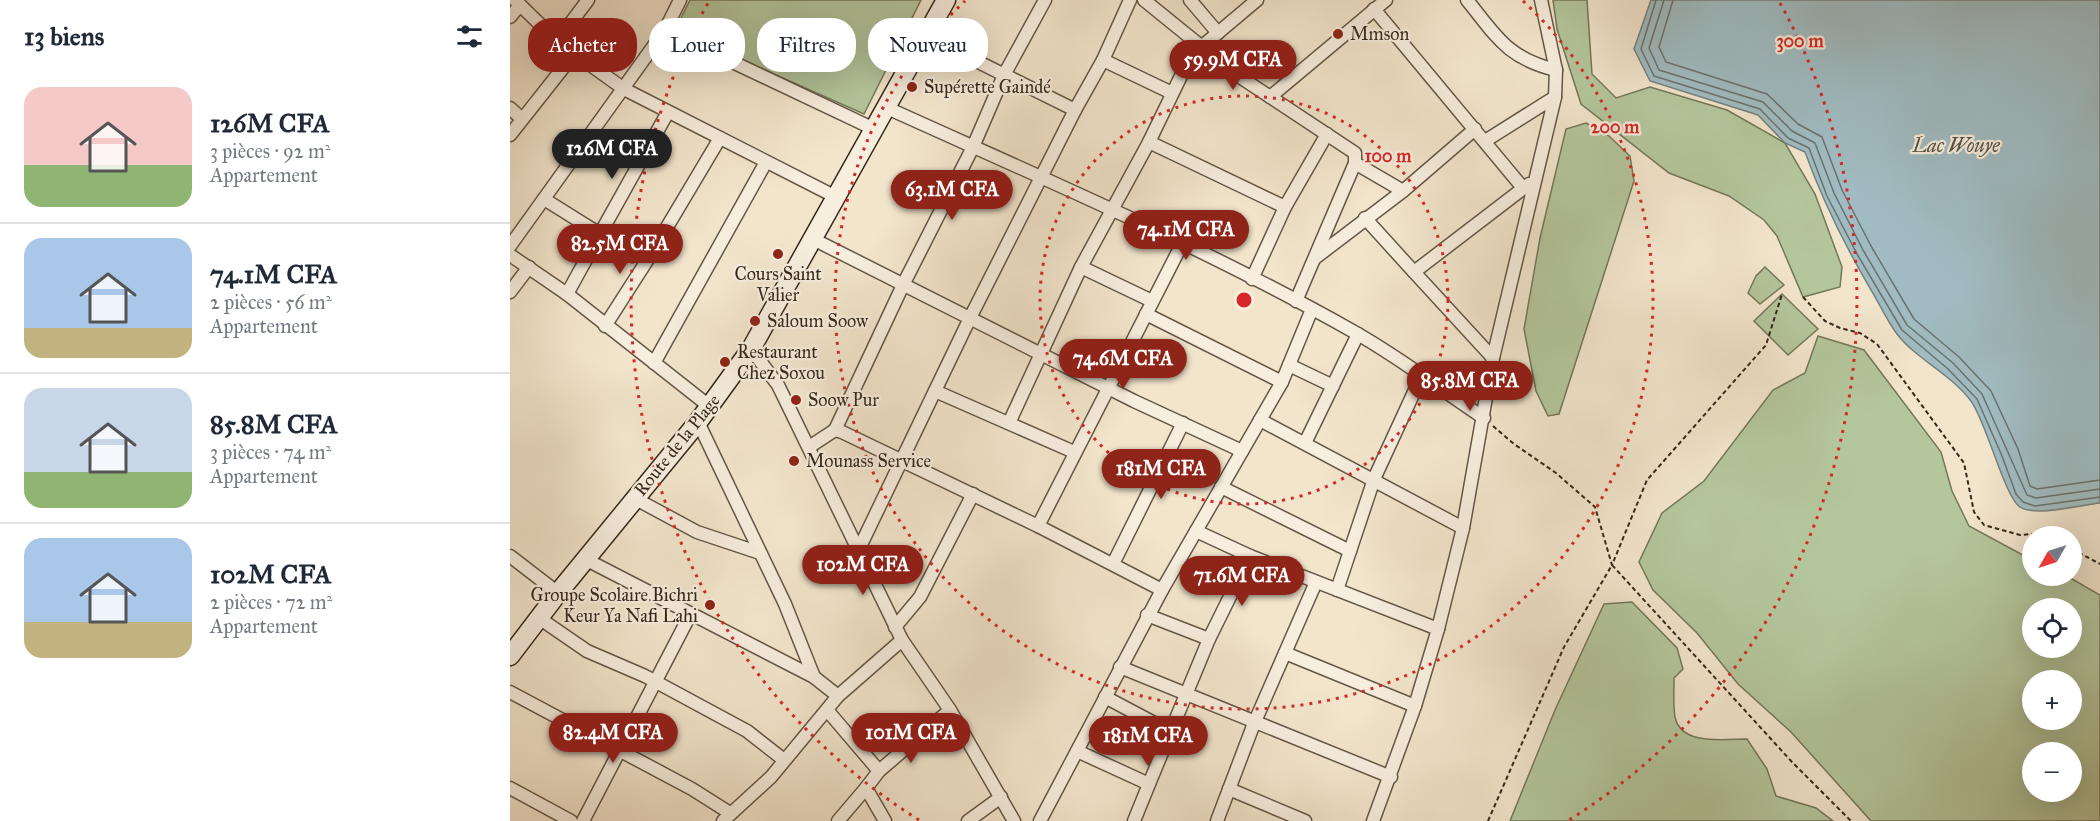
<!DOCTYPE html>
<html lang="fr">
<meta charset="utf-8">
<style>
body{margin:0;font-family:"IM FELL Great Primer",serif;background:#f2f2f3;color:#1f2937;height:100vh;display:flex;flex-direction:column;font-size:22px;white-space:nowrap}
*{box-sizing:border-box;margin:0}
p{font-size:20px;color:#747a83}
.icon{flex:none;width:33px;height:33px;fill:none;stroke:currentColor;stroke-width:2;stroke-linecap:round;stroke-linejoin:round}
.map{position:relative;flex:1;overflow:hidden}
.side{display:flex;flex-direction:column;background:#fff;width:510px}
.side>*{flex:none}
.hud{position:absolute;left:18px;top:18px;width:570px;height:54px;display:flex;gap:12px}
.needle{width:39px;rotate:231deg}
.buttons{position:absolute;left:1512px;top:526px;display:grid;gap:12px}
.buttons a{display:grid;place-items:center;width:60px;height:60px;border-radius:50%;background:#fff;box-shadow:0 6px 24px #0002;font-size:30px}
.price{position:absolute;translate:-50% -51px;padding:0 14px;border-radius:21px;background:#8f2418;color:#fff;font-size:20px;line-height:39px;filter:drop-shadow(0 2px 3px #0008)}
.price::after{content:'';position:absolute;left:50%;top:36px;width:18px;height:14px;margin-left:-9px;background:inherit;clip-path:polygon(0 0,100% 0,50% 100%)}
.price.selected{background:#222;color:#fff}
ul{padding:0;list-style:none}
li{display:flex;align-items:center;gap:18px;height:150px;padding:0 24px}
li+li{border-top:2px solid #e0e1e3}
li span{display:grid;place-items:center;flex:none;width:168px;height:120px;border-radius:18px;color:#555}
li>.icon{margin-inline-start:auto}
span .icon{width:72px;height:72px;fill:#fffc;stroke-width:1}
li b{font-size:26px}
h2{display:flex;justify-content:space-between;align-items:center;height:72px;padding:0 24px;font-size:26px}
.tag{padding:0 21px;border-radius:24px;background:#fff;box-shadow:0 6px 24px #0002;font-size:21px;line-height:54px}
.tag.selected{background:#8f2418;color:#fff}
main{display:flex;flex:1;min-height:0}
.map>svg:first-child{display:block}
.green{fill:#b4c69c;stroke:#74775b;stroke-width:1.5;fill-rule:evenodd}
.water{fill:#a0bcc2;stroke:#75817f;stroke-width:1.5}
.lines{fill:none;stroke-linecap:round;stroke-linejoin:round}
.shore{stroke:#6a726e;stroke-width:1.5}
.street-casing{stroke:#645746;stroke-width:15}
.secondary-casing{stroke:#34281a;stroke-width:21}
.path{stroke:#34281a;stroke-width:2;stroke-dasharray:4.5 3;stroke-linecap:butt}
.street{stroke:#f7eede;stroke-width:12}
.secondary{stroke:#f7eede;stroke-width:18}
.ring{fill:none;stroke:#d62828;stroke-width:3;stroke-dasharray:3 6}
.poi-dot{fill:#8f2418;stroke:#f7eede;stroke-width:2}
.labels{text-anchor:middle;stroke-width:4.5;stroke-linejoin:round;paint-order:stroke}
.poi-label{font-size:18px;fill:#34281a;stroke:#f7eede;text-anchor:start}
.street-label{font-size:18px;fill:#34281a;stroke:#f7eede}
.water-label{font-size:20px;font-style:italic;fill:#54544c;stroke:#f7eede}
.centre{fill:#d62828;stroke:#f7eede;stroke-width:3}
.ring-label{font-size:18px;text-anchor:middle;font-weight:bold;fill:#d62828;stroke:#f7eede;stroke-width:4.5;stroke-linejoin:round;paint-order:stroke}
</style>
<main>
<section class="side">
<h2>13 biens<svg class="icon" aria-label="filters" viewBox="0 0 24 24"><path d="M4 7h16M4 17h16"/><circle cx="9" cy="7" r="2"/><circle cx="15" cy="17" r="2"/></svg></h2>
<ul>
<li><span style="background:linear-gradient(#f6c9c9 65%,#8fb573 0)"><svg class="icon" aria-label="home" viewBox="0 0 24 24"><path d="M3 11l9-7 9 7M6 9v11h12V9"/></svg></span><div><b>126M CFA</b><p>3 pièces · 92 m²</p><p>Appartement</p></div></li>
<li><span style="background:linear-gradient(#a9c7e8 75%,#c2b280 0)"><svg class="icon" aria-label="home" viewBox="0 0 24 24"><path d="M3 11l9-7 9 7M6 9v11h12V9"/></svg></span><div><b>74.1M CFA</b><p>2 pièces · 56 m²</p><p>Appartement</p></div></li>
<li><span style="background:linear-gradient(#c9d6e8 70%,#8fb573 0)"><svg class="icon" aria-label="home" viewBox="0 0 24 24"><path d="M3 11l9-7 9 7M6 9v11h12V9"/></svg></span><div><b>85.8M CFA</b><p>3 pièces · 74 m²</p><p>Appartement</p></div></li>
<li><span style="background:linear-gradient(#a9c7e8 70%,#c2b280 0)"><svg class="icon" aria-label="home" viewBox="0 0 24 24"><path d="M3 11l9-7 9 7M6 9v11h12V9"/></svg></span><div><b>102M CFA</b><p>2 pièces · 72 m²</p><p>Appartement</p></div></li>
</ul>
</section>
<div class="map">
<svg width="1590" height="821" viewBox="0 0 1590 821">
<rect width="100%" height="100%" fill="#f2e5cc"/>
<filter id="stains"><feTurbulence type="fractalNoise" baseFrequency=".00333" numOctaves="4"/><feColorMatrix values="0 0 0 0 .2 0 0 0 0 .09 0 0 0 0 .02 0 0 0 .5 -.17"/></filter>
<radialGradient id="worn" r=".72"><stop offset=".6" stop-color="#630" stop-opacity="0"/><stop offset="1" stop-color="#630" stop-opacity=".3"/></radialGradient>
<!-- green -->
<g class="green">
<polygon points="180,0 411,0 354,114 171,33 168,24"/>
<polygon points="1043,0 1077,0 1082,74 1106,98 1140,87 1217,110 1275,143 1305,194 1332,267 1330,287 1293,297 1267,236 1254,220 1219,196 1159,173 1071,104 1047,29"/>
<polygon points="1076,123 1099,136 1120,156 1124,181 1049,414 1038,416 1026,391 1014,329 1030,238 1056,129"/>
<polygon points="1255,267 1274,285 1250,304 1238,293 1246,276"/>
<polygon points="1272,294 1308,329 1278,355 1244,321"/>
<path d="M1308 336 1354 350 1431 452 1442 491 1459 526 1522 560V576H1557L1590 595V821H1361L1281 732 1228 684 1187 633 1143 590 1129 562 1152 513 1194 481 1263 390 1295 373ZM1522 609H1562V648H1522ZM1522 681H1562V720H1522ZM1522 753H1562V792H1522Z"/>
<path d="M1122 602 1167 648 1173 669 1164 678C1164 691 1163 705 1165 717 1171 746 1214 739 1237 739L1257 769 1266 796 1306 808 1323 821H1000L1045 710 1094 604Z"/>
</g>
<!-- water -->
<path class="water" d="M1141 0H1590V503C1571 505 1525 517 1510 507 1495 498 1476 421 1461 401 1441 374 1406 359 1387 334 1378 322 1371 307 1364 295 1336 248 1313 202 1295 152L1275 143 1248 115 1140 81 1124 49Z"/>
<g class="lines">
<!-- shore -->
<g class="shore">
<polyline points="1146,0 1131,49 1144,76 1250,109 1278,138 1299,148 1317,196 1347,254 1392,330 1438,369 1467,399 1492,456 1506,494 1513,502 1525,506 1590,497"/>
<polyline points="1154,0 1139,48 1149,70 1253,102 1282,131 1305,143 1324,193 1353,250 1397,325 1443,363 1472,394 1517,495 1526,498 1590,489"/>
<polyline points="1163,0 1149,47 1156,62 1257,94 1288,124 1312,137 1332,190 1361,246 1404,319 1449,357 1481,391 1508,449 1520,486 1527,489 1590,480"/>
</g>
<!-- street casing -->
<g class="street-casing">
<g id="street">
<polyline points="5,0 47,41 114,89 324,196"/>
<polyline points="634,0 724,73 845,153 845,163 786,301"/>
<polyline points="680,0 708,33"/>
<path d="M957 0C987 37 997 58 1046 70"/>
<polyline points="864,9 1013,188"/>
<polyline points="0,17 10,5"/>
<polyline points="155,30 362,128"/>
<polyline points="47,41 78,0"/>
<polyline points="690,48 747,0"/>
<polyline points="593,60 620,0"/>
<polyline points="760,97 876,0"/>
<path d="M375 107C534 179 694 247 846 333 890 358 932 390 974 418"/>
<polyline points="0,108 12,119"/>
<polyline points="565,110 593,60 662,93"/>
<polyline points="0,135 64,54"/>
<polyline points="975,141 1045,97"/>
<polyline points="639,142 686,45"/>
<polyline points="845,163 893,191"/>
<polyline points="34,199 90,234 158,112"/>
<polyline points="855,218 904,272 1019,184"/>
<polyline points="301,238 624,401 732,451"/>
<polyline points="0,246 155,30 170,0"/>
<polyline points="0,255 57,294 199,406"/>
<polyline points="805,258 893,191 965,129"/>
<polyline points="138,259 210,138"/>
<polyline points="571,267 642,301"/>
<polyline points="904,272 983,358"/>
<polyline points="742,279 775,207 817,134"/>
<polyline points="0,292 19,267"/>
<polyline points="57,294 90,234 138,259 95,326"/>
<polyline points="636,314 772,382"/>
<polyline points="241,349 268,385 392,640 440,710 504,821"/>
<polyline points="144,363 256,162"/>
<polyline points="779,365 823,386"/>
<polyline points="425,391 564,452"/>
<polyline points="750,420 953,528"/>
<polyline points="188,422 275,604 304,677"/>
<polyline points="499,423 571,267 639,142 775,207"/>
<polyline points="325,430 393,285 463,147 494,75 535,0"/>
<polyline points="795,443 848,334"/>
<polyline points="299,447 325,430 332,432 528,526 652,590 772,382 802,309"/>
<polyline points="711,487 840,551 827,590"/>
<polyline points="124,498 187,532 250,553"/>
<polyline points="528,526 673,242"/>
<polyline points="348,551 460,318 565,110 416,36"/>
<polyline points="840,551 864,479 911,377"/>
<polyline points="0,556 48,593"/>
<polyline points="740,556 928,629"/>
<polyline points="75,559 304,677 328,696"/>
<polyline points="603,564 673,423"/>
<polyline points="637,615 699,639 740,556 686,531"/>
<polyline points="29,618 77,651 135,676 237,731 274,760"/>
<polyline points="385,627 410,597 463,494"/>
<polyline points="775,653 905,706"/>
<polyline points="610,667 881,777"/>
<polyline points="0,692 182,789 220,813"/>
<polyline points="595,697 661,732"/>
<polyline points="317,710 369,771"/>
<polyline points="567,751 639,784 624,821"/>
<polyline points="639,784 699,639"/>
<polyline points="0,788 61,821"/>
<polyline points="719,789 795,821"/>
<polyline points="73,821 180,615"/>
<polyline points="213,821 261,777 328,696 392,640"/>
<polyline points="328,821 356,788"/>
<polyline points="375,821 356,788 369,771 440,710"/>
<polyline points="458,821 491,797"/>
<polyline points="530,821 652,590"/>
<polyline points="707,821 743,726 806,582"/>
<polyline points="863,821 905,706 928,629 953,528 983,358 1045,97 1046,70 1031,0"/>
</g>
</g>
<!-- secondary casing -->
<g class="secondary-casing">
<polyline id="secondary" points="0,656 48,593 188,422 241,349 436,0"/>
</g>
<!-- path -->
<g class="path">
<polyline points="1293,297 1315,321 1330,328 1350,333 1367,344 1454,463 1464,512 1474,525 1510,535 1535,533 1541,537"/>
<polyline points="983,426 1004,444 1046,473 1085,507 1102,565 1137,480 1256,345 1272,294"/>
<polyline points="1562,549 1590,564"/>
<polyline points="978,821 1054,647 1102,565 1282,762 1341,821"/>
</g>
<!-- street -->
<use href="#street" class="street"/>
<!-- secondary -->
<use href="#secondary" class="secondary"/>
</g>
<!-- distance rings -->
<g class="ring">
<circle cx="734" cy="300" r="204"/>
<path d="M1013 1A409 409 0 1 1 455 1"/>
<path d="M409 820A613 613 0 0 1 198 3M1270 3A613 613 0 0 1 1059 820"/>
</g>
<!-- markers -->
<g class="poi-dot">
<circle cx="828" cy="34" r="6"/>
<circle cx="402" cy="87" r="6"/>
<circle cx="268" cy="254" r="6"/>
<circle cx="245" cy="321" r="6"/>
<circle cx="215" cy="362" r="6"/>
<circle cx="286" cy="400" r="6"/>
<circle cx="284" cy="461" r="6"/>
<circle cx="200" cy="605" r="6"/>
</g>
<g class="labels">
<!-- poi labels -->
<g class="poi-label">
<text x="840" y="40">Mmson</text>
<text x="414" y="93">Supérette Gaindé</text>
<text x="268" y="280" text-anchor="middle">Cours Saint<tspan x="268" dy="21">Valier</tspan></text>
<text x="257" y="327">Saloum Soow</text>
<text x="227" y="358">Restaurant<tspan x="227" dy="21">Chez Soxou</tspan></text>
<text x="298" y="406">Soow Pur</text>
<text x="296" y="467">Mounass Service</text>
<text x="188" y="601" text-anchor="end">Groupe Scolaire Bichri<tspan x="188" dy="21">Keur Ya Nafi Lahi</tspan></text>
</g>
<!-- street labels -->
<g class="street-label">
<text transform="translate(167 445) rotate(-51)" y="6">Route de la Plage</text>
</g>
<!-- water labels -->
<g class="water-label">
<text x="1446" y="152">Lac Wouye</text>
</g>
</g>
<circle cx="734" cy="300" r="9" class="centre"/>
<g class="ring-label">
<text x="1290" y="47">300 m</text>
<text x="1105" y="133">200 m</text>
<text x="878" y="162">100 m</text>
</g>
<rect width="100%" height="100%" filter="url(#stains)"/>
<rect width="100%" height="100%" fill="url(#worn)"/>
</svg>
<div class="buttons">
<a><svg class="needle" viewBox="-14 -14 28 28"><path d="M0-13l5 13h-10z" fill="#e53935"/><path d="M0 13l5-13h-10z" fill="#747a83"/></svg></a>
<a><svg class="icon" aria-label="locate" viewBox="0 0 24 24"><circle cx="12" cy="12" r="6"/><path d="M12 2v4M12 18v4M2 12h4M18 12h4"/></svg></a>
<a>+</a>
<a>−</a>
</div>
<b class="price" style="left:723px;top:91px">59.9M CFA</b>
<b class="price selected" style="left:102px;top:180px">126M CFA</b>
<b class="price" style="left:442px;top:221px">63.1M CFA</b>
<b class="price" style="left:676px;top:261px">74.1M CFA</b>
<b class="price" style="left:110px;top:275px">82.5M CFA</b>
<b class="price" style="left:613px;top:390px">74.6M CFA</b>
<b class="price" style="left:960px;top:412px">85.8M CFA</b>
<b class="price" style="left:651px;top:500px">181M CFA</b>
<b class="price" style="left:353px;top:596px">102M CFA</b>
<b class="price" style="left:732px;top:607px">71.6M CFA</b>
<b class="price" style="left:103px;top:764px">82.4M CFA</b>
<b class="price" style="left:401px;top:764px">101M CFA</b>
<b class="price" style="left:638px;top:767px">181M CFA</b>
<div class="hud">
<a class="tag selected">Acheter</a>
<a class="tag">Louer</a>
<a class="tag">Filtres</a>
<a class="tag">Nouveau</a>
</div>
</div>
</main>
